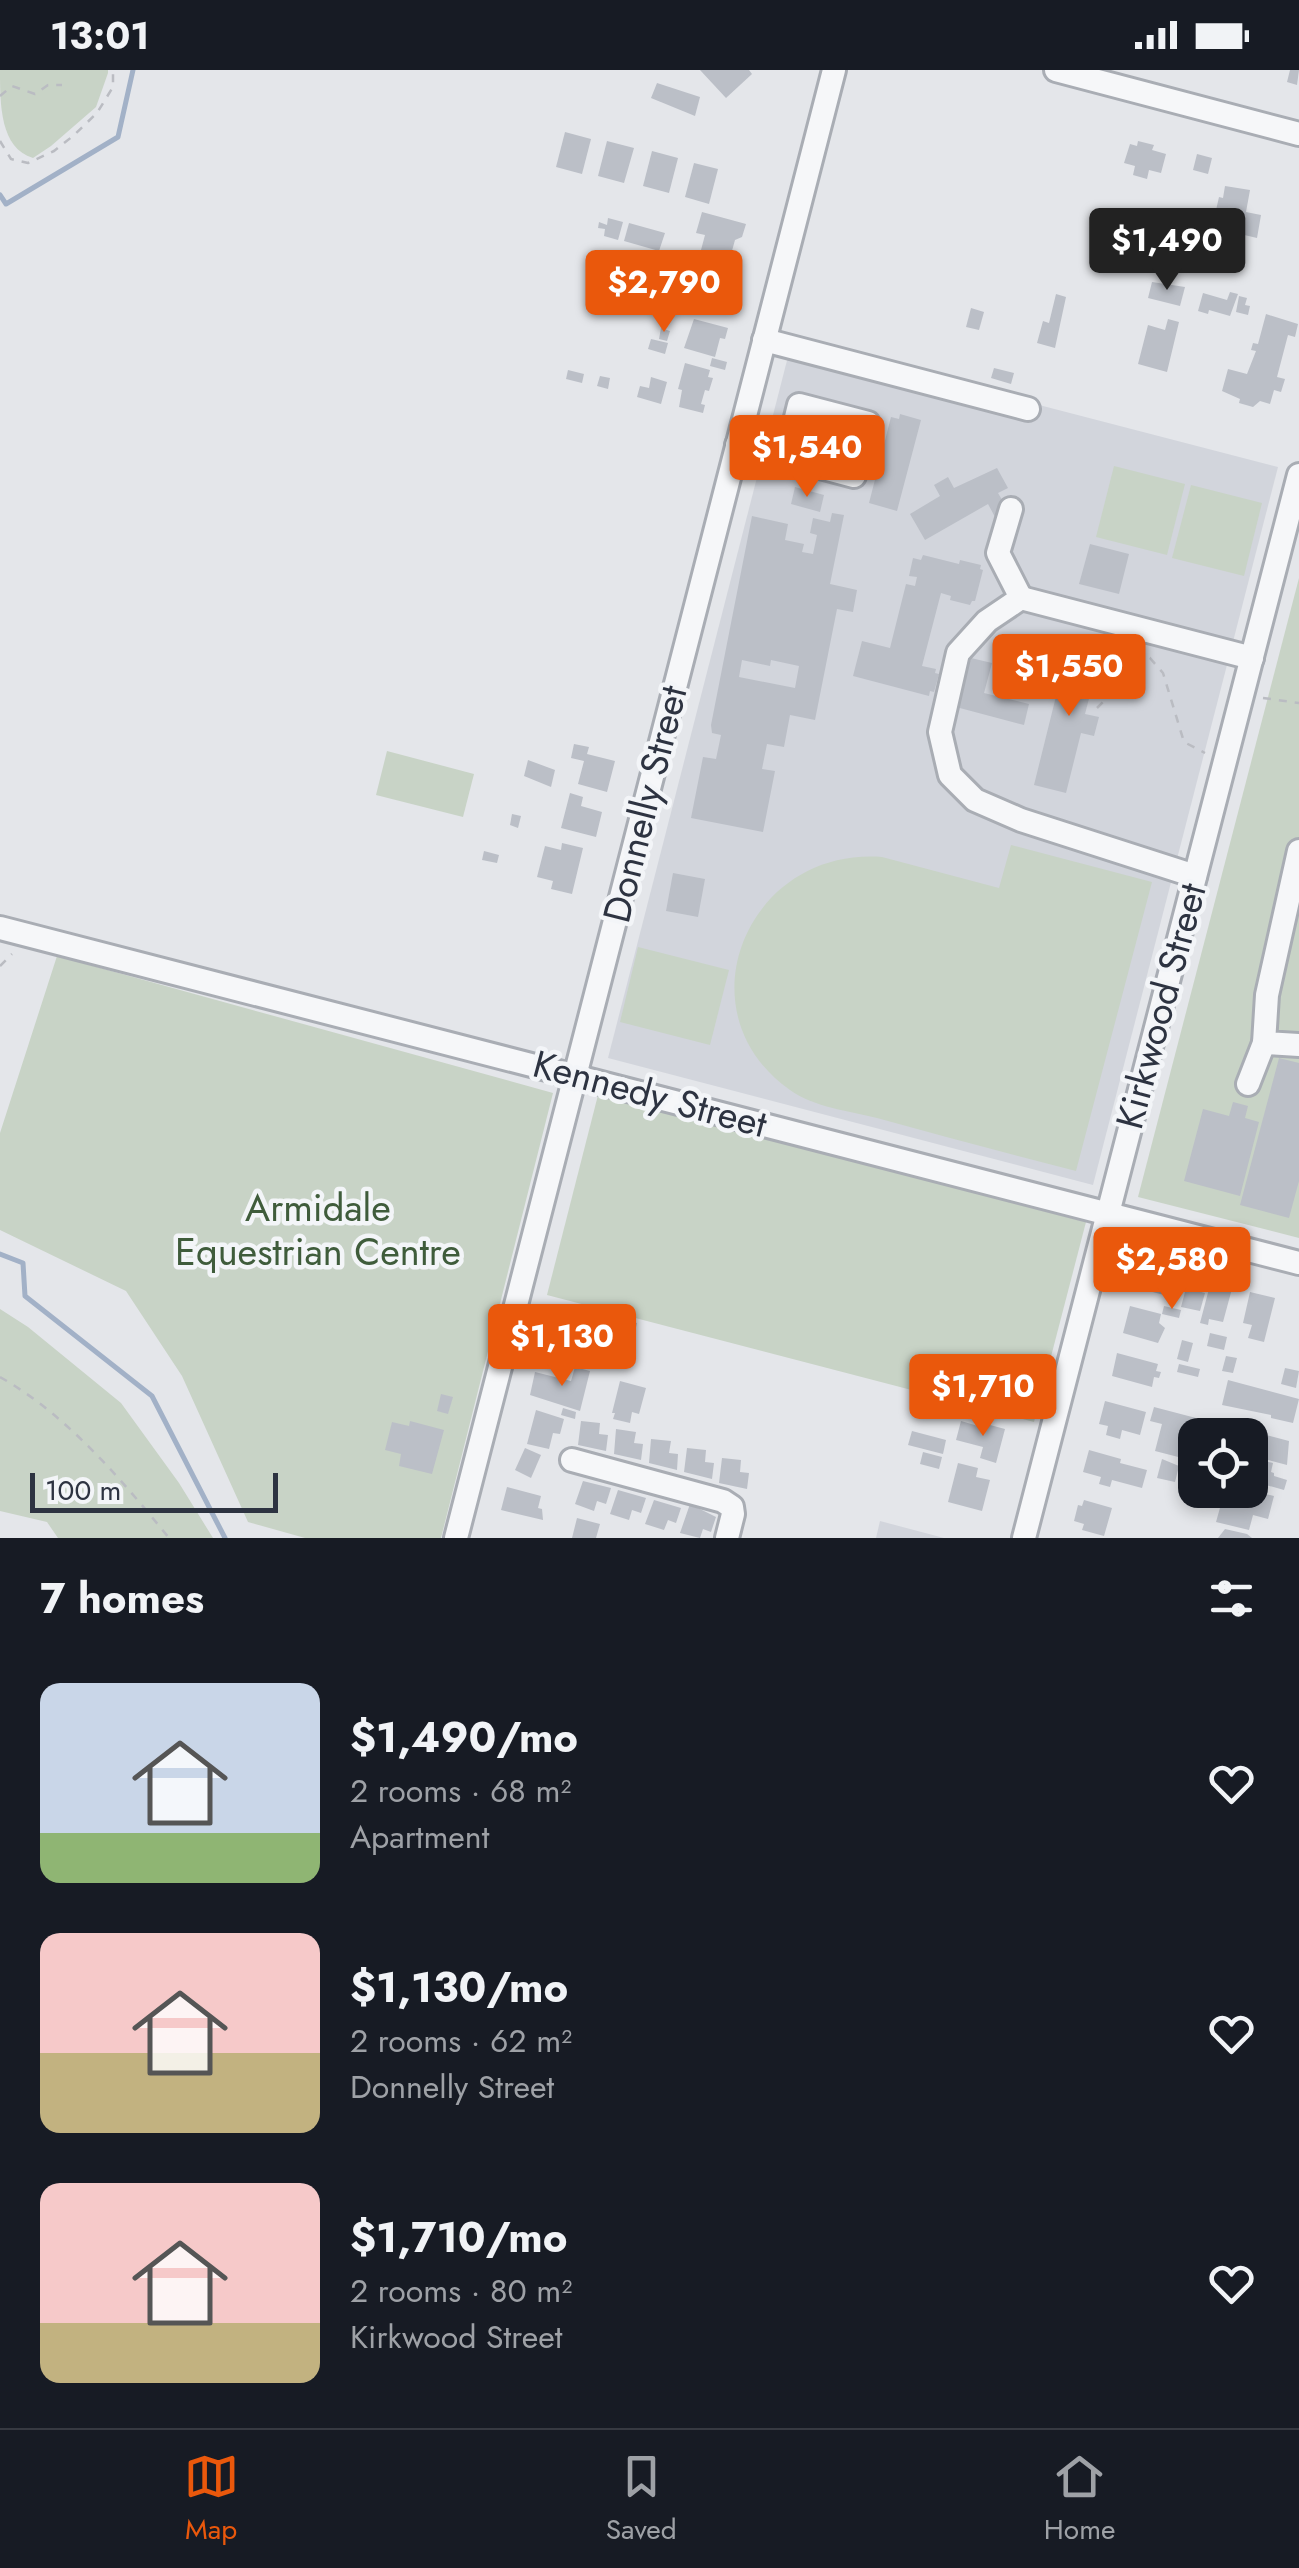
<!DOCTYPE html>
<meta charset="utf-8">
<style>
body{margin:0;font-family:Jost,sans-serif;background:#242831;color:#f1f3f6;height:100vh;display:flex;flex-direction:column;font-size:38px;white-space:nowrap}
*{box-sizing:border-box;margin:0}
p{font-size:32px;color:#9ea1a6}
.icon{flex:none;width:55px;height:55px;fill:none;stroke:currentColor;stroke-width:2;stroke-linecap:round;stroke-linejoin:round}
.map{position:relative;height:1468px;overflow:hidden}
.details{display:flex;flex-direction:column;background:#171b24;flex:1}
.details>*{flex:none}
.buttons{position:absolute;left:1178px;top:1348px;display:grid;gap:20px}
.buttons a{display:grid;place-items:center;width:90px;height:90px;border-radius:20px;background:#171b24;box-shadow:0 5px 15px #0003;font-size:50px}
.scale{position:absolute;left:30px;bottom:25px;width:248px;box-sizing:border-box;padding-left:10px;border:5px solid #2d3341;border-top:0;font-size:28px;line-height:35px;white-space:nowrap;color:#2d3341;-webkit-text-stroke:8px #f3f5f8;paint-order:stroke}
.price{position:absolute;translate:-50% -85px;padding:0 22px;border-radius:10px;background:#ea580c;color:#fff;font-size:32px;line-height:65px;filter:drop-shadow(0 2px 5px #0008)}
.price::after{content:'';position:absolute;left:50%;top:60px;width:30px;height:22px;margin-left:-15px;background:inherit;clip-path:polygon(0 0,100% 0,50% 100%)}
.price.on{background:#222;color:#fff}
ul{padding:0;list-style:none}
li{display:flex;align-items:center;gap:30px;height:250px;padding:0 40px}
li span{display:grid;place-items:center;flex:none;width:280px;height:200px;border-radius:20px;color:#555}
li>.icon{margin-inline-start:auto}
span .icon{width:120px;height:120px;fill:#fffc;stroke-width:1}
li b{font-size:42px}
h2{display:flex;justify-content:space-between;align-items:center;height:120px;padding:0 40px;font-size:42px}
.status{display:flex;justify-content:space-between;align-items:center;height:70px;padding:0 50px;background:#171b24;direction:ltr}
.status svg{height:28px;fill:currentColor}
.tabs{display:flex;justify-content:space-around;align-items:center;height:140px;border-top:2px solid #363941;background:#171b24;font-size:28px;color:#9ea1a6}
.tabs a{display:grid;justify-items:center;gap:5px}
.tabs .on{color:#ea580c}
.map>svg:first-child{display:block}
.built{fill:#d2d5dc}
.green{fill:#c8d3c6}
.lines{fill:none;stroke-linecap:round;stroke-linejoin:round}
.stream{stroke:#a2b1c7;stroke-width:5}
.building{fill:#bbbfc7;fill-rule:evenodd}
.minor-casing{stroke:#a9adb4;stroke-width:28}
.path{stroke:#babcc2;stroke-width:2.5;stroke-dasharray:8 8;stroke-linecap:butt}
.minor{stroke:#f6f7f9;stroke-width:22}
.labels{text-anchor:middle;stroke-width:9;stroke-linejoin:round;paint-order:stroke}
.street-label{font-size:38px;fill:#2d3341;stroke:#f3f5f8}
.park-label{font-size:38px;fill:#3f5c3b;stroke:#f3f5f8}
</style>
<div class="status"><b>13:01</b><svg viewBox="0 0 49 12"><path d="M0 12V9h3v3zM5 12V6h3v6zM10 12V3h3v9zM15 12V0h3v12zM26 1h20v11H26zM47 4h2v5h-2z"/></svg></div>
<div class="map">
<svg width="1299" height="1468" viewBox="0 0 1299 1468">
<rect width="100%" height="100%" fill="#e4e6ea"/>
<!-- built -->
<g class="built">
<polygon points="792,271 1278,397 1093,1115 608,988"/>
<polygon points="880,1451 944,1468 876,1468"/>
</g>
<!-- green -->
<g class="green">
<path d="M0 0H108V3L96 37 51 76 33 88C0 78 0 35 0 0Z"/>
<polygon points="1114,396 1185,414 1167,485 1096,467"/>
<polygon points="1191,415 1262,433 1244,506 1172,488"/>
<polygon points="1299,508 1299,1168 1138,1127"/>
<polygon points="387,681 474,704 463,747 376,725"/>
<path d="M1011 775 1152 812 1076 1101C1009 1084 943 1066 877 1048 849 1041 813 1037 790 1020 679 942 747 777 882 787L999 818Z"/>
<polygon points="638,877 729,900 710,975 620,952"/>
<polygon points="57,886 553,1023 441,1468 305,1468 248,1452 182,1306 126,1221 0,1160 0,1063"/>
<polygon points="598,1025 1086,1152 1034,1352 547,1225"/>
<polygon points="0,1239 28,1257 121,1333 179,1413 213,1468 58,1468 47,1452 0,1441"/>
</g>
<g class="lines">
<!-- stream -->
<g class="stream">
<polyline points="0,125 6,134 118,67 133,0"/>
<polyline points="0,1184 23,1193 25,1226 152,1326 225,1468"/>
</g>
</g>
<!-- building -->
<g class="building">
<polygon points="700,0 749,0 752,4 726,28"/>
<polygon points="1290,0 1299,0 1297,15 1287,12"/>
<polygon points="657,13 700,27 695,46 651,28"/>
<polygon points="565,62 591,69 582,104 556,97"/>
<polygon points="607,71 634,78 624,113 598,106"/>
<polygon points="1138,71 1154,75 1152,80 1166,84 1161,103 1149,100 1147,109 1133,105 1135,96 1124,93 1130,74 1137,76"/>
<polygon points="652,81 678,88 669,123 643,116"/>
<polygon points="1197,84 1212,88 1208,104 1193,100"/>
<polygon points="694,93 718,99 709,134 685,127"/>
<polygon points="1225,116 1250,120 1246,142 1261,145 1257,168 1240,164 1242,154 1214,149 1219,127 1223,128"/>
<polygon points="702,142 746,154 742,167 735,170 730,188 701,180 705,165 696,163"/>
<polygon points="608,148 623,152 618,170 604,166 605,159 598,158 599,152 607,155"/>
<polygon points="629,153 665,163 659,181 624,171"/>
<polygon points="1206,171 1224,176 1222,186 1204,181"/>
<polygon points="701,195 733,204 724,235 729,236 726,245 714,242 718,228 685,218 689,204 697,207"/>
<polygon points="1152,212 1185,217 1180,236 1148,228"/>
<polygon points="653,221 666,225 664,233 651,229"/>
<polygon points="1230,222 1238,224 1230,246 1209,240 1208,244 1198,241 1203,223 1227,230"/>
<polygon points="1056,224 1066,227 1055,278 1037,273 1043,251 1049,253"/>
<polygon points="1239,226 1247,228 1245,235 1250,236 1248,245 1236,242"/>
<polygon points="971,238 984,242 979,260 966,257"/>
<polygon points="1266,244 1298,254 1295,267 1288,265 1277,307 1285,309 1281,322 1274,320 1270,334 1260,331 1253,337 1239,333 1240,329 1222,321 1228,299 1247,304 1256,281 1251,280 1253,273 1258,274"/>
<polygon points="694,249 728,258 725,269 720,268 715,287 684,278"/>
<polygon points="1168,249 1179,252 1167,302 1138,294 1148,255 1165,260"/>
<polygon points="661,258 670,261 667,271 659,269"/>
<polygon points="651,269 668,273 665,284 648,279"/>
<polygon points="712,288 727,292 725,300 710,296"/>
<polygon points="685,293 710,300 708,307 713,308 709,321 705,320 701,334 705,335 703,343 679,337 682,320 678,319"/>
<polygon points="994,298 1014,303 1011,314 991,308"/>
<polygon points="568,300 584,304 582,313 566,309"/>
<polygon points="600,306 610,308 608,319 597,316"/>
<polygon points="651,307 667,312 661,334 637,327 640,316 649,318"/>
<polygon points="900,344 921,350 897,441 869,433 891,347 899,349"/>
<polygon points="997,398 1008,418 998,423 1008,440 995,447 988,434 925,470 910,444 940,426 934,415 948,407 954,418"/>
<polygon points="795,417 824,425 820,442 791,434"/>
<path d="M832 443 844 445 830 514 857 520 853 542 837 539 815 650 790 645 784 677 767 674 762 699 775 701 763 762 691 748 703 687 716 689 721 665 712 663 711 655 752 446 788 454 785 470 804 474 802 482 813 484 817 465 810 463 813 448 830 452ZM742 590 770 596 771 590 799 596 795 618 739 607Z"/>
<polygon points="1090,474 1129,484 1119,524 1079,514"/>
<polygon points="923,485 959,494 960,490 981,495 980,499 983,500 975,531 972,531 970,535 950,530 951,526 941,523 922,596 936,599 935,603 939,604 934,622 930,621 929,626 853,606 862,571 890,578 906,514 915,516 917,507 909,506 913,488 921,490"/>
<polygon points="1069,574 1101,582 1085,644 1099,647 1094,666 1081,663 1066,723 1034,715"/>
<polygon points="971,588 992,593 984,623 1029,634 1024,655 956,637"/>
<polygon points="574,674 589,677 587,684 615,691 607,722 578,714 584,691 571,688"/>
<polygon points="528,690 555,700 551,717 524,706"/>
<polygon points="570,723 583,727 581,736 602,742 596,767 561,758"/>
<polygon points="512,744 521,746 518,758 510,755"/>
<polygon points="562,773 583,778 572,824 551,819 553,811 537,807 545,776 561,780"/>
<polygon points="484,781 499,785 497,793 482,790"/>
<polygon points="673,803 705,809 698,847 666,841"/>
<polygon points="1279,988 1299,993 1299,1111 1289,1148 1240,1135"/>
<polygon points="1233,1032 1248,1036 1245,1048 1259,1052 1240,1126 1184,1111 1203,1039 1229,1046"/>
<polygon points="1140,1190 1184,1197 1178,1220 1170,1218 1168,1226 1133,1217"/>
<polygon points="1221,1213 1233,1215 1223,1252 1209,1249 1208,1255 1200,1253 1210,1215 1220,1217"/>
<polygon points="1186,1218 1205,1223 1200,1241 1181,1237"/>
<polygon points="1250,1222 1275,1228 1264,1272 1248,1268 1252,1255 1243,1253"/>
<polygon points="1130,1236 1161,1244 1159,1253 1165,1258 1158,1273 1123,1263"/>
<polygon points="1164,1236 1181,1240 1179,1248 1162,1244"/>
<polygon points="551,1241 582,1249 576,1273 600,1279 598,1290 542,1275"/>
<polygon points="599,1243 637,1253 633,1270 594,1260"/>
<polygon points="1210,1263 1227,1267 1224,1280 1207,1276"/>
<polygon points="1182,1270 1193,1273 1188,1292 1177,1289"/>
<polygon points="1117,1283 1158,1294 1156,1301 1161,1302 1159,1308 1154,1307 1152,1317 1112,1306"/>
<polygon points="1226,1286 1237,1288 1233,1303 1222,1301"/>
<polygon points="1179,1294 1200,1299 1198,1307 1177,1302"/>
<polygon points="575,1297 590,1301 580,1341 530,1325 535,1302 571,1311"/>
<polygon points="1285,1298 1299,1301 1296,1318 1281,1314"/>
<polygon points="1228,1310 1299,1329 1293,1353 1271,1348 1271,1345 1222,1335"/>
<polygon points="620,1311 646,1318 639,1344 632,1342 630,1353 613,1349 615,1343 612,1343"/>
<polygon points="441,1324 453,1327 448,1344 437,1341"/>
<polygon points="1105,1331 1146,1342 1140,1365 1122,1360 1120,1369 1106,1365 1108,1356 1099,1354"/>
<polygon points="925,1333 942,1337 939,1347 923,1342"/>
<polygon points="1154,1337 1196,1348 1186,1389 1155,1381 1162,1354 1150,1351"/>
<polygon points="563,1338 576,1342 575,1349 561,1345"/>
<polygon points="536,1340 564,1349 560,1364 553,1363 549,1379 527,1374"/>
<polygon points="410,1351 444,1360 432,1404 399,1396 401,1384 385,1380 392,1352 409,1356"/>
<polygon points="581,1351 600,1353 599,1364 608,1365 606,1381 578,1375"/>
<polygon points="961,1351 978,1356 979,1352 1005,1359 996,1393 980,1388 983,1377 956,1370"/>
<polygon points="1235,1357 1289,1371 1287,1395 1250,1385 1250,1365 1233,1365"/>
<polygon points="616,1359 636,1362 634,1373 643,1374 641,1390 614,1384"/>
<polygon points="912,1361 946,1370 943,1384 908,1375"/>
<polygon points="651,1369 671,1371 669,1383 678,1384 677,1400 649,1393"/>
<polygon points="525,1378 541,1385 531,1408 515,1400"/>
<polygon points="687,1378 706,1380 705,1392 714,1393 712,1409 684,1402"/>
<polygon points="1089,1380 1121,1389 1120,1393 1147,1400 1142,1418 1112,1410 1110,1417 1099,1414 1101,1407 1083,1402"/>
<polygon points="923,1382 942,1387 939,1399 920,1394"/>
<polygon points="722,1388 741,1390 740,1402 749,1403 747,1419 719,1413"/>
<polygon points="1250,1388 1273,1393 1271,1402 1274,1403 1274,1406 1287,1410 1284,1420 1259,1413 1257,1422 1274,1426 1268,1449 1253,1445 1249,1460 1216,1452 1225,1420 1250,1420"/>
<polygon points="1162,1389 1179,1396 1175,1412 1157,1408"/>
<polygon points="958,1393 978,1398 976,1407 990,1410 982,1441 948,1432"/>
<polygon points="1182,1397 1195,1400 1195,1419 1178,1411"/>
<polygon points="583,1411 611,1418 606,1434 597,1431 594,1441 575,1434"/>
<polygon points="507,1417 541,1426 538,1438 542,1439 543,1450 501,1440"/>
<polygon points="618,1420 646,1428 641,1443 632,1440 629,1450 610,1444"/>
<polygon points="654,1430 681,1438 676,1453 668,1450 664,1460 645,1454"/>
<polygon points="1084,1430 1112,1438 1104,1466 1082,1460 1084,1454 1074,1451 1078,1435 1082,1436"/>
<polygon points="690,1434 716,1447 711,1462 703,1459 700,1468 680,1463"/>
<polygon points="577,1448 600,1454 596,1468 572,1468"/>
<polygon points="1225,1459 1247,1464 1252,1468 1218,1468"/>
</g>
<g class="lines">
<!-- minor casing -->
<g class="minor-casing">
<g id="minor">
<polyline points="1056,0 1299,64"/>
<polyline points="764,270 1028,339"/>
<polyline points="737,375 854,406 868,353 799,335 786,388"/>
<polyline points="1011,439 998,483 1021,528"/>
<polyline points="1299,781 1267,925 1264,973 1299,975"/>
<polyline points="1195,806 1021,750 975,730 950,705 940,662 958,583 987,551 1021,528 1252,588"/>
<polyline points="0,858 1299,1193"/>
<polyline points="1248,1014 1264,973"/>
<polyline points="572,1390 723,1431 732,1437 733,1444 727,1468"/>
<polyline points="456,1468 834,0"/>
<polyline points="1024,1468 1299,405"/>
</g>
</g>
<!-- path -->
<g class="path">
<polyline points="0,26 12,16 35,24 48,15 62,15"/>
<polyline points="0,71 11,89 28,93 54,81 73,66 97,43 113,17 113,0"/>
<polyline points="1119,579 1150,588 1163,603 1184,672 1205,683"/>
<polyline points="1263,628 1299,633"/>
<polyline points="1097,638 1109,626 1118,581"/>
<polyline points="0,896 12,884"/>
<path d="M0 1307C67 1345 121 1409 169 1468"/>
</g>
<!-- minor -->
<use href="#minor" class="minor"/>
</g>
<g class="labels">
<!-- street labels -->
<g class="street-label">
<text transform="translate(645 734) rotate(-76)" y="13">Donnelly Street</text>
<text transform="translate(1161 936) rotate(-75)" y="13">Kirkwood Street</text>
<text transform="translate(650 1024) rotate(15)" y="13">Kennedy Street</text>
</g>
<!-- park labels -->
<g class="park-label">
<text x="318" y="1151">Armidale<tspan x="318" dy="44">Equestrian Centre</tspan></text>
</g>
</g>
</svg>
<div class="buttons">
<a><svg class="icon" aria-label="locate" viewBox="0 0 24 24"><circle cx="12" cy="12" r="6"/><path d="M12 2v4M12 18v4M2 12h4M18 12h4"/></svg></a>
</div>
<div class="scale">100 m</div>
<b class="price on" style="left:1167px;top:223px">$1,490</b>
<b class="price" style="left:664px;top:265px">$2,790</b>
<b class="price" style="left:807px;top:430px">$1,540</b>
<b class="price" style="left:1069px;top:649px">$1,550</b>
<b class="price" style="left:1172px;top:1242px">$2,580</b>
<b class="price" style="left:562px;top:1319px">$1,130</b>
<b class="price" style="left:983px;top:1369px">$1,710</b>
</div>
<section class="details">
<h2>7 homes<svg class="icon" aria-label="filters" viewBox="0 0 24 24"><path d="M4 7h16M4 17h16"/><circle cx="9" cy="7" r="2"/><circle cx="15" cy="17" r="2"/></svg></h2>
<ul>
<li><span style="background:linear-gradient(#c9d6e8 75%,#8fb573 0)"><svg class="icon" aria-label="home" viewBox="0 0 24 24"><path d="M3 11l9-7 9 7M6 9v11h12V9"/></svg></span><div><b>$1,490/mo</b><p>2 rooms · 68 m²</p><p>Apartment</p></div><svg class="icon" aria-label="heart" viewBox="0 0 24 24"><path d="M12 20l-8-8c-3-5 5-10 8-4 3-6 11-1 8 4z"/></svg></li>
<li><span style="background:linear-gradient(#f6c9c9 60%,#c2b280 0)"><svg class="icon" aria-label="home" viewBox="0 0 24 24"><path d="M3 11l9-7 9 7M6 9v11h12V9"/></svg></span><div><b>$1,130/mo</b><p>2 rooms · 62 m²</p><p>Donnelly Street</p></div><svg class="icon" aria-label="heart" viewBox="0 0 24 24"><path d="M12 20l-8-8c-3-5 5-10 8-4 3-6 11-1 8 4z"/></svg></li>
<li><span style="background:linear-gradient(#f6c9c9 70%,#c2b280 0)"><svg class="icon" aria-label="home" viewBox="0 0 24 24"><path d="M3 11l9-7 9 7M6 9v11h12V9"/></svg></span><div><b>$1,710/mo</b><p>2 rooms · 80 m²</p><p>Kirkwood Street</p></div><svg class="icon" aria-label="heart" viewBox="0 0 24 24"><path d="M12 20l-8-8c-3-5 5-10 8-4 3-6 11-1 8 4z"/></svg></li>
</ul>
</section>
<nav class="tabs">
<a class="on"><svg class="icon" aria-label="map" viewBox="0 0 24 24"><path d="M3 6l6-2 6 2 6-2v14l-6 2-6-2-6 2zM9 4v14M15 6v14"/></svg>Map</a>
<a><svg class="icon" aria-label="saved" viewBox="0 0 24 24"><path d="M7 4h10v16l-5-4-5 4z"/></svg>Saved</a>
<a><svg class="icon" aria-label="home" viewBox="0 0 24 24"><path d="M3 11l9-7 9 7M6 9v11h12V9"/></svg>Home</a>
</nav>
